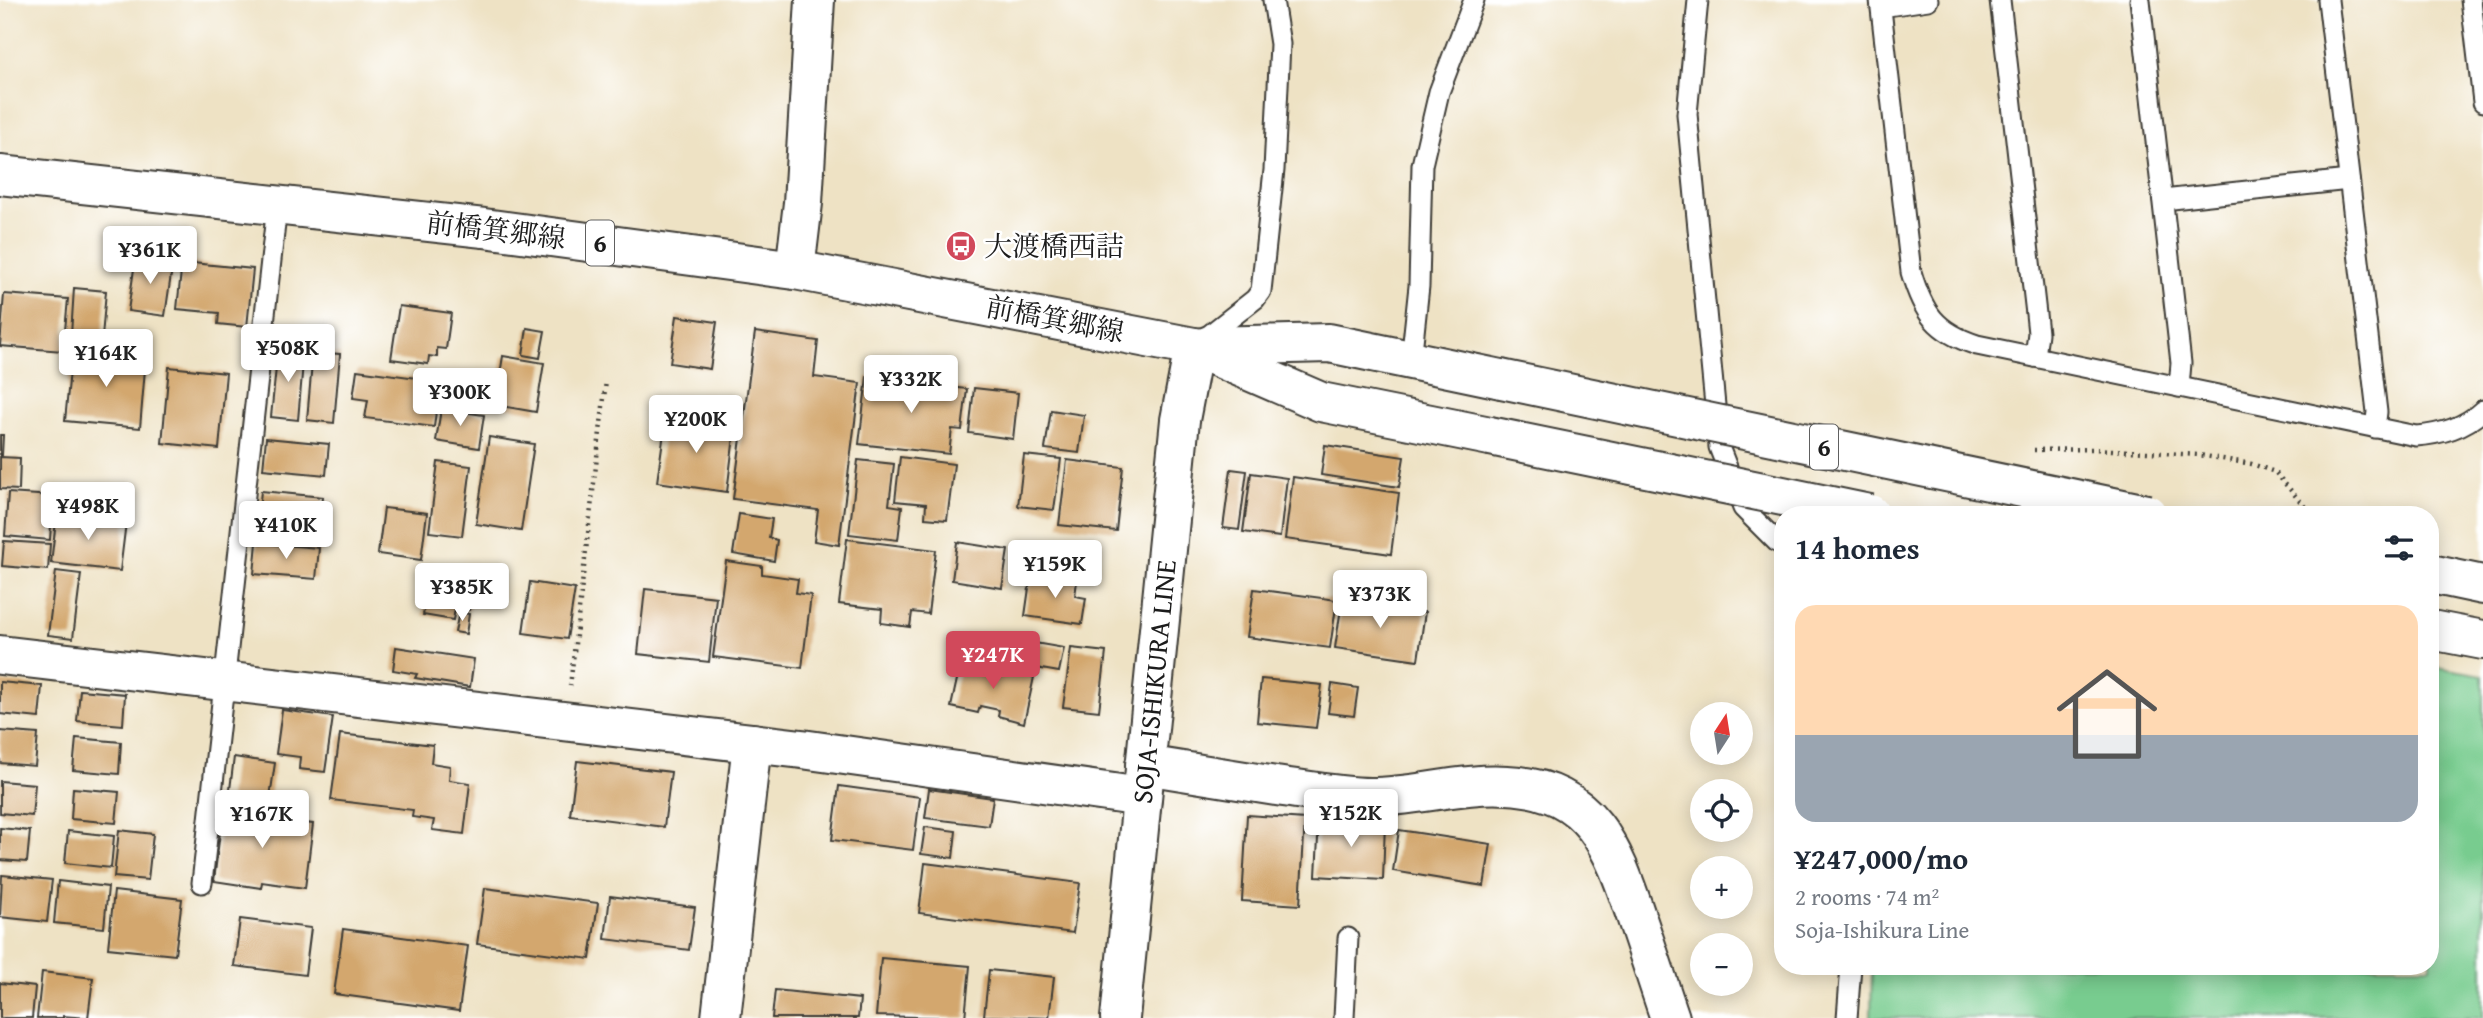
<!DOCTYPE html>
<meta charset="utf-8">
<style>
body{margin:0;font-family:"Gentium Book Plus","Noto Serif JP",serif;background:#f6f6f7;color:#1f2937;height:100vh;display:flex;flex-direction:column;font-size:26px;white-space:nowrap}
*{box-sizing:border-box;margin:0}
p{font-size:23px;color:#747a83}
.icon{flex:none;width:38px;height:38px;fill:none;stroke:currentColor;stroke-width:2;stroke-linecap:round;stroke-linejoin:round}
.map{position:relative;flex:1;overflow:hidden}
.side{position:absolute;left:1774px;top:506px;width:665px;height:469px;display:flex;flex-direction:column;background:#fff;border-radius:28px;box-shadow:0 4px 18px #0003}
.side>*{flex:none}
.needle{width:46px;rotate:12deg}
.tools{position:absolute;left:1690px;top:702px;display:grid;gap:14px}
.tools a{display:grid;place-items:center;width:63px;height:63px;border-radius:50%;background:#fff;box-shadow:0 4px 18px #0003;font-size:35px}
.price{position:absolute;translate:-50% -60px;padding:0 16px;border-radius:7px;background:#fff;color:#222;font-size:23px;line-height:46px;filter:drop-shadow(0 2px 4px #0008)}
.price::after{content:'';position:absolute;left:50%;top:42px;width:21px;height:16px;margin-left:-10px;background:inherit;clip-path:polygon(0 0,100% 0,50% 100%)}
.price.active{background:#d1495b;color:#fff}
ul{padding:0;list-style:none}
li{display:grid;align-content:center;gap:14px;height:371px;padding:0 21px}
li span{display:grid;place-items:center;height:217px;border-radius:21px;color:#555}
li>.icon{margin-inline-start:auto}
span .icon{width:126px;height:126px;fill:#fffc;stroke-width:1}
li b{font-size:30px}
h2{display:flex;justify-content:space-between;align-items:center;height:84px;padding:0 21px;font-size:30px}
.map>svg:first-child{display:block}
.green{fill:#78cc8f;stroke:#4a7456;stroke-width:2}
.building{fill:#d3a76e}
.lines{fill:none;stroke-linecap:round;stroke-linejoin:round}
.lane-casing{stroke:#3c3a35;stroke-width:23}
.street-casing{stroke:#3c3a35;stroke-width:42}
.secondary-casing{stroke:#3c3a35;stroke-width:42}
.primary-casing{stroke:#3c3a35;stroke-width:42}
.path{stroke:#3c3a35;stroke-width:4.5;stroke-dasharray:2 5;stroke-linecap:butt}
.lane{stroke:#fff;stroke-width:19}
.street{stroke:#fff;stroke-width:38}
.secondary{stroke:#fff;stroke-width:38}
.primary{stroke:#fff;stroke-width:38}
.primary-bridge-casing{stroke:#3c3a35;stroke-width:42;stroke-linecap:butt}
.primary-bridge{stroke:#fff;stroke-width:38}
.labels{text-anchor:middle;stroke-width:5;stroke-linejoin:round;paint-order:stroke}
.shield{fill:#fff;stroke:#606060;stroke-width:2}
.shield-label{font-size:26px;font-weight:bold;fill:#1c1c1c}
.street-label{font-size:28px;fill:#1c1c1c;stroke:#fff}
.poi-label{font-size:28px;fill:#1c1c1c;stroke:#fff;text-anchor:start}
</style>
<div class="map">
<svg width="2483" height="1018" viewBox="0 0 2483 1018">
<rect width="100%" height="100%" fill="#fff"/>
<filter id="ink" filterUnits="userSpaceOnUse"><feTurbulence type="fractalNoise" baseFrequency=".0143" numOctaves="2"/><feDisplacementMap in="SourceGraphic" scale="14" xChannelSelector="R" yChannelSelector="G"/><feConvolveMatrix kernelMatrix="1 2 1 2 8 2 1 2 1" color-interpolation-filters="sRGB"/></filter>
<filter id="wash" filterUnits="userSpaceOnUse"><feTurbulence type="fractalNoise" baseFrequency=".00686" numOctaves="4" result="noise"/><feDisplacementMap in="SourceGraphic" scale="28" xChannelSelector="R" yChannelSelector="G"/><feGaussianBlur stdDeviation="1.57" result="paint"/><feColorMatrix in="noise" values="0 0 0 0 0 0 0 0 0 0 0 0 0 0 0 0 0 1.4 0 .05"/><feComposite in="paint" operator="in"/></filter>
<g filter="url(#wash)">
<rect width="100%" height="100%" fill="#eee2c4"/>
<!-- green -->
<polygon class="green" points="2431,666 2483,675 2483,1018 1871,1018 1872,966 2431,966"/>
<g id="blocks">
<!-- building -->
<g class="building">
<polygon points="136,255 173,261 165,316 128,311"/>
<polygon points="182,262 253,269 247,327 218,324 219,313 177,309"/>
<polygon points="74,288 106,291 102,337 71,335"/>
<polygon points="4,294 68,299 63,351 0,346"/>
<polygon points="399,306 451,313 446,349 437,348 437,357 429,356 428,364 391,359"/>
<polygon points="677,316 717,322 710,369 670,363"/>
<polygon points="527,328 545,331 540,358 523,355"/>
<polygon points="755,332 818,341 814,377 860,383 839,545 814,541 818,510 733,499"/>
<polygon points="278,348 304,351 298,420 271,417"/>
<polygon points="72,350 146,357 140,428 65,421"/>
<polygon points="313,352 340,354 334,423 307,420"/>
<polygon points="503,356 544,363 536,412 495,405"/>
<polygon points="169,367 226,373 219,449 162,443"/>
<polygon points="357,370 440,381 434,427 365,418 368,400 353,398"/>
<polygon points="867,377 967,389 962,430 952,429 949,454 859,444"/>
<polygon points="974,388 1018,393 1013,439 969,433"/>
<polygon points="441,409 484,415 479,448 436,441"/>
<polygon points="1051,410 1084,415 1079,453 1045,449"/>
<polygon points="666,418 735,428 727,492 657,482"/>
<polygon points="0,435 3,435 2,455 0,455"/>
<polygon points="489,437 534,444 521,531 476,524"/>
<polygon points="266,438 329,444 326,475 263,469"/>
<polygon points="1325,445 1404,457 1399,487 1321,475"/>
<polygon points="1024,455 1061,459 1054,510 1018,506"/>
<polygon points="0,457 20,458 19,490 0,489"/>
<polygon points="900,457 954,464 947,520 925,518 926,504 895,501"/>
<polygon points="858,460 894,464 889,505 902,507 898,540 849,534"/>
<polygon points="1067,460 1123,467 1116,531 1059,525"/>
<polygon points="438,462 471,466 462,536 429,532"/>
<polygon points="1231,469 1247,471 1239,530 1223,528"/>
<polygon points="1251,473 1287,478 1280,537 1243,532"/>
<polygon points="1293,477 1399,493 1391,554 1285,539"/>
<polygon points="261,491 323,497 320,528 258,522"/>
<polygon points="8,493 53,496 50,540 5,536"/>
<polygon points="384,508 427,513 421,560 378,554"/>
<polygon points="57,513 126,522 120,571 51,563"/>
<polygon points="739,514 772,519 769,538 777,540 774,561 733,554"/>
<polygon points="847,539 936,550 928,614 912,612 910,627 881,623 882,609 839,604"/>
<polygon points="4,541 50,544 48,570 2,566"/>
<polygon points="957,542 1008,550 1002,588 952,580"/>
<polygon points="257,543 319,548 316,579 254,574"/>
<polygon points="726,561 762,566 762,574 798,579 796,593 811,595 802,668 713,657"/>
<polygon points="56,571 81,574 73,638 48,635"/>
<polygon points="1031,574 1077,581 1075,596 1086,598 1082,624 1025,616"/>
<polygon points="530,582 575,589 567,639 523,633"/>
<polygon points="429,587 458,593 453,620 423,615"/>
<polygon points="645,589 716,597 709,662 638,654"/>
<polygon points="1254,589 1337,600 1330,648 1247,637"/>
<polygon points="460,599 471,601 469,610 459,609"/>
<polygon points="1342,601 1425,612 1418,660 1335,648"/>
<polygon points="459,612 469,614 466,634 455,632"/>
<polygon points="1035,643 1064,648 1059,672 1030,667"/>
<polygon points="396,647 474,659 470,687 415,678 417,674 393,670"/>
<polygon points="1071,648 1106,652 1099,711 1063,707"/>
<polygon points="961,661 1034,677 1024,723 998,716 999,710 980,706 978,713 951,707"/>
<polygon points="1261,679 1322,685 1316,728 1257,722"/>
<polygon points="0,682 42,686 39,718 0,714"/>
<polygon points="1332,684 1358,688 1354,716 1328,713"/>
<polygon points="80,690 125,694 123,725 77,721"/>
<polygon points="282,710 333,717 325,772 299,769 300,757 276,754"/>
<polygon points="0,731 38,734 35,766 0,763"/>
<polygon points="340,734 433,745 431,763 450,766 449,780 470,783 464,834 432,830 434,820 412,817 413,810 331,800"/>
<polygon points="76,738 121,742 119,774 73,770"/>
<polygon points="234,757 275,763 269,804 229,798"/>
<polygon points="577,761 671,772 664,827 570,815"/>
<polygon points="0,781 35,784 32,816 0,813"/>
<polygon points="839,786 920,797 913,850 832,840"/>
<polygon points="73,788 119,792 116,823 71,819"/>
<polygon points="929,789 993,798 989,826 925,818"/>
<polygon points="223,808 270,814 269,819 313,824 305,888 262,882 261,888 214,881"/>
<polygon points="1247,815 1305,819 1300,905 1242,901"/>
<polygon points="1319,819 1385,822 1383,880 1316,876"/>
<polygon points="925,827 956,831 953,858 921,854"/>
<polygon points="0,828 30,831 27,862 0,860"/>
<polygon points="119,830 153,834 148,880 114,877"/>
<polygon points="1399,830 1491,844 1484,886 1393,871"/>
<polygon points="68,831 114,836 111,868 65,863"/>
<polygon points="925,863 1080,883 1073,933 919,913"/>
<polygon points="2,875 52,880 47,922 0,917"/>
<polygon points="58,881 108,887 104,928 54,923"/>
<polygon points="485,888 598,903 590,959 477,944"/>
<polygon points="114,891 182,899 175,955 108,948"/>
<polygon points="610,896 695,907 689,950 605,939"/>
<polygon points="240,919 311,928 305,975 234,966"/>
<polygon points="343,929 468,946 459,1011 334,994"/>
<polygon points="881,958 970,966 965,1018 876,1016"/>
<polygon points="989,970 1054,977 1049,1018 984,1016"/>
<polygon points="42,972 93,978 88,1018 63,1016 63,1018 37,1018"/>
<polygon points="0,983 35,987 32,1018 0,1018"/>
<polygon points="775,990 860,999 858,1018 772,1018"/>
</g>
</g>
</g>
<g filter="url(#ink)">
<use href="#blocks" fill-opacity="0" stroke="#3c3a35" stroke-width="2"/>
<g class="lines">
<!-- lane casing -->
<g class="lane-casing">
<g id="lane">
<polyline points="1698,0 1687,114 1719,447 1743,508 1777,542 1783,545"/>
<path d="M1880 0 1911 272C1923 313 1936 332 1977 345L2416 436C2441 434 2464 428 2483 410"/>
<polyline points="2000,0 2036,314 2038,333 2035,357"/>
<polyline points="2140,0 2181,363 2179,387"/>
<polyline points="2328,0 2377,412 2375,428"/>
<polyline points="2471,0 2483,102"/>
<polyline points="1881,7 1928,0"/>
<polyline points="2163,200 2349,180"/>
<polyline points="1199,343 1255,299 1261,291 1274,170 1280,44 1273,0"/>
<polyline points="1411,361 1419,286 1422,165 1439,92 1474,0"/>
<polyline points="202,883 277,206"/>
<polyline points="1344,1018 1348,938"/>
<polyline points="1847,1018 1851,966"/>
</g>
</g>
<!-- street casing -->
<g class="street-casing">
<g id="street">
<polyline points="795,270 803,203 815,0"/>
<polyline points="0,655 802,749 1142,797"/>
<path d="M1145 765C1189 772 1232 779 1276 786 1307 790 1339 797 1370 797 1417 797 1461 782 1507 785 1595 789 1614 852 1638 922 1649 954 1659 986 1670 1018"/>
<polyline points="721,1018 752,743"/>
</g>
</g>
<!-- secondary casing -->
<g class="secondary-casing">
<g id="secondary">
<path id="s1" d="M1120 1018 1180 420 1194 347"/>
</g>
</g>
<!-- primary casing -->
<g class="primary-casing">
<g id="primary">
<polyline points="0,175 484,228 795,270 1194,347 1321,402 1490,436"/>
<polyline points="1207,346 1329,343 1501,379"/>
<polyline points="2431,574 2483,585"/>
<polyline points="2431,630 2483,640"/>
</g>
</g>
<!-- path -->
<g class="path">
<polyline points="2034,450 2094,449 2199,455 2252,464 2275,472 2311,514"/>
<polyline points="570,686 606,381"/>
</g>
<!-- lane -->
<use href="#lane" class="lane"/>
<!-- street -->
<use href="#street" class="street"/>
<!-- secondary -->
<use href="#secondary" class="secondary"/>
<!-- primary -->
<use href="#primary" class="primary"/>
<!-- primary-bridge casing -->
<g class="primary-bridge-casing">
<g id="primary-bridge">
<polyline points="1501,379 2147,514"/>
<polyline points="1490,436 1870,514"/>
</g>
</g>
<!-- primary-bridge -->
<use href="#primary-bridge" class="primary-bridge"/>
</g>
</g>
<!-- icons -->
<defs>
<g id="bus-disc" transform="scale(1.575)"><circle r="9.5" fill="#d1495b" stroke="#fff"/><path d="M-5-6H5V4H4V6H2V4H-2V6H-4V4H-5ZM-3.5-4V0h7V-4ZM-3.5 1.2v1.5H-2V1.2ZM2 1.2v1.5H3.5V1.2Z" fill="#fff"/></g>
</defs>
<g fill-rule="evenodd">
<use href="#bus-disc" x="961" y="246"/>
</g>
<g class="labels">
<!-- shield labels -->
<g class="shield">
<rect x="586" y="220.5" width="28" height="45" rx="5"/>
<rect x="1810" y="424.5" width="28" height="45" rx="5"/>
</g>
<g class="shield-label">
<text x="600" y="252">6</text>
<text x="1824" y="456">6</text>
</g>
<!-- street labels -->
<g class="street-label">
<text transform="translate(496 230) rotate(7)" y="10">前橋箕郷線</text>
<text transform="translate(1055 319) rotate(11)" y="10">前橋箕郷線</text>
<text dy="10" stroke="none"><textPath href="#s1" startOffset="338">SOJA-ISHIKURA LINE</textPath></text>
</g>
<!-- poi labels -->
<g class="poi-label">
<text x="984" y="256">大渡橋西詰</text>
</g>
</g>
</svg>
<div class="tools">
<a><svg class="needle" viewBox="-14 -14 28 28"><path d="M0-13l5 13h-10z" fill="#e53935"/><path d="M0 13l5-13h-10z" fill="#747a83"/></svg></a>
<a><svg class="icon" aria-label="locate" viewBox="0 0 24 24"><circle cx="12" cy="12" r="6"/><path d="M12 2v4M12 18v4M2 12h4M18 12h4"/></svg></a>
<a>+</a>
<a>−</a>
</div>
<b class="price" style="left:150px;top:286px">¥361K</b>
<b class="price" style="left:288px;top:384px">¥508K</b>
<b class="price" style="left:106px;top:389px">¥164K</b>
<b class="price" style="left:911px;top:415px">¥332K</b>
<b class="price" style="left:460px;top:428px">¥300K</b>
<b class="price" style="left:696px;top:455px">¥200K</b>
<b class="price" style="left:88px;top:542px">¥498K</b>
<b class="price" style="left:286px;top:561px">¥410K</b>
<b class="price" style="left:1055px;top:600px">¥159K</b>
<b class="price" style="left:462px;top:623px">¥385K</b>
<b class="price" style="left:1380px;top:630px">¥373K</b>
<b class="price active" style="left:993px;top:691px">¥247K</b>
<b class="price" style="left:1351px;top:849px">¥152K</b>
<b class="price" style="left:262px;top:850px">¥167K</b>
<section class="side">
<h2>14 homes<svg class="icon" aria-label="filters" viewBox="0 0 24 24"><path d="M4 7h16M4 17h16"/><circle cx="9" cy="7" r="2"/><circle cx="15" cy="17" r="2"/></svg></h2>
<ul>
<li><span style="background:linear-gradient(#ffd9b3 60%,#9aa5b1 0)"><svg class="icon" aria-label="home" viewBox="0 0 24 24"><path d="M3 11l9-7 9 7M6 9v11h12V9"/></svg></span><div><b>¥247,000/mo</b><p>2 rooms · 74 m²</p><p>Soja-Ishikura Line</p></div></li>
</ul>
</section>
</div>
